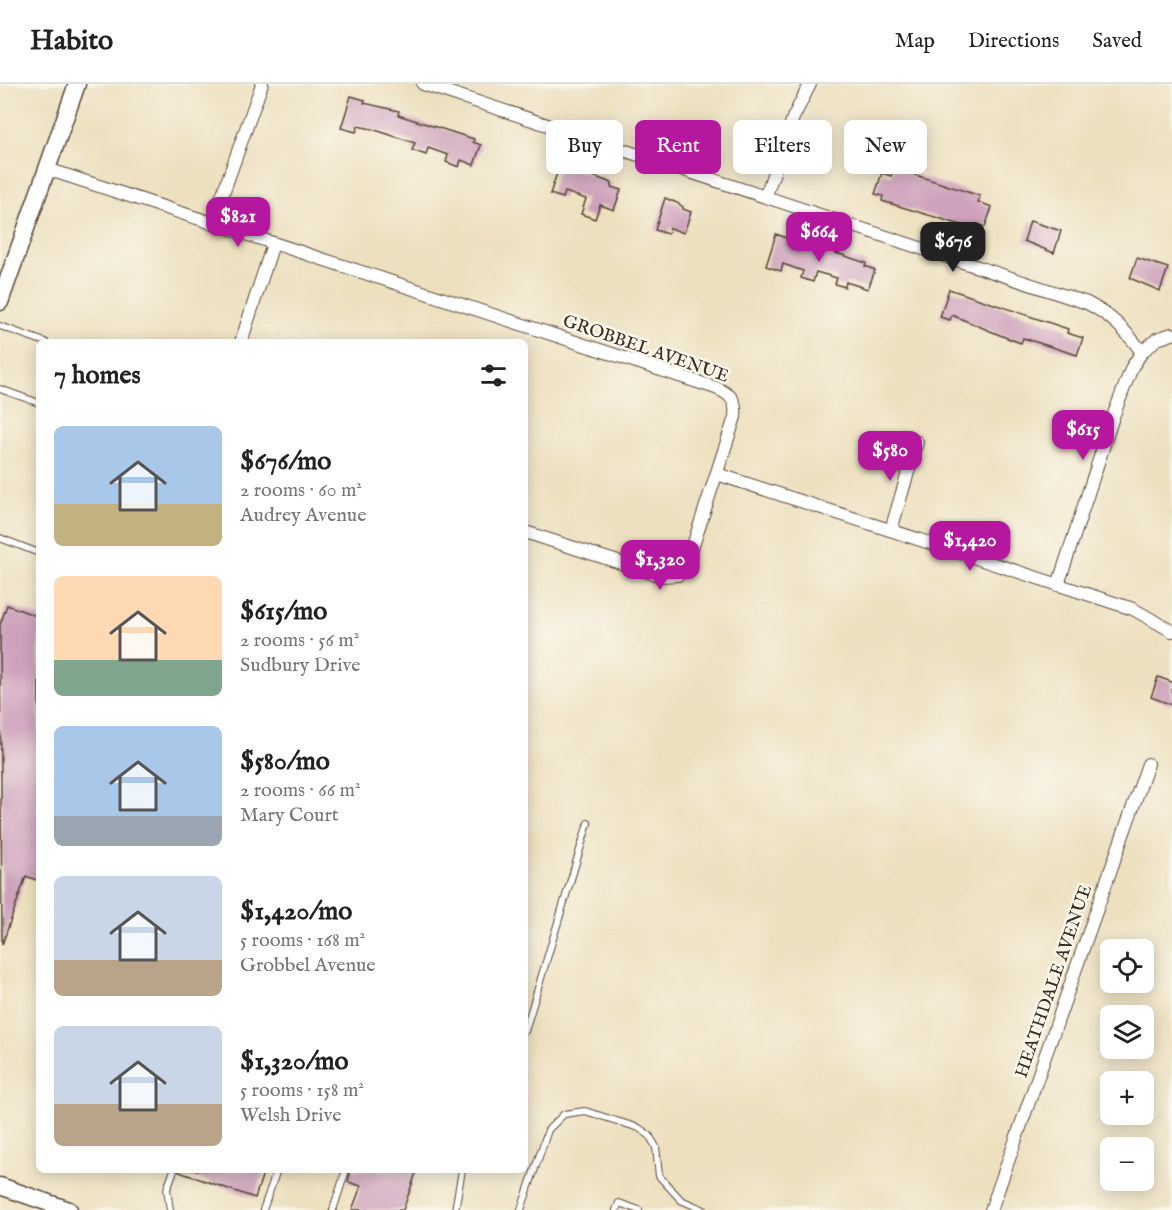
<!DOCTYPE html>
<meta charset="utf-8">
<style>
body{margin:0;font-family:"IM FELL English",serif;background:#f6f6f6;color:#222;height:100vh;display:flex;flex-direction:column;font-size:22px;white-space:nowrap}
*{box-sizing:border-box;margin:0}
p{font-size:20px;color:#767676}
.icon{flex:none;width:33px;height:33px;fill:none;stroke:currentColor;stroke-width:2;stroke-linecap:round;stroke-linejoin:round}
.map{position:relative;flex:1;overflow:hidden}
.panel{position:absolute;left:36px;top:255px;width:492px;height:834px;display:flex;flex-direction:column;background:#fff;border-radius:9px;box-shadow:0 3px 15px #0003}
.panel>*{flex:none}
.top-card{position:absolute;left:546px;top:36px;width:536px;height:54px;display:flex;gap:12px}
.buttons{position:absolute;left:1100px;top:855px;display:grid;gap:12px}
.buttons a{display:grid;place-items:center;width:54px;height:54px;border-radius:9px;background:#fff;box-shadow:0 3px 15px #0003;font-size:30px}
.price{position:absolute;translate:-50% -51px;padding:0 14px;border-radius:12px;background:#b5179e;color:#fff;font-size:20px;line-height:39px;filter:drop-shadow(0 2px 3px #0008)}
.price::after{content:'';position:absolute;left:50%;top:36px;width:18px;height:14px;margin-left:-9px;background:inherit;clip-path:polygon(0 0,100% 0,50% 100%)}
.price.selected{background:#222;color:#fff}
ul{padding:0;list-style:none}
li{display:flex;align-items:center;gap:18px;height:150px;padding:0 18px}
li span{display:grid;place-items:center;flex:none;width:168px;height:120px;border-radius:9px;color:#555}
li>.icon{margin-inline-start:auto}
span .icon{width:72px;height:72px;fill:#fffc;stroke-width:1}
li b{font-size:26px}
h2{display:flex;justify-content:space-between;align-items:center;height:72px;padding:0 18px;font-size:26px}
.pill{padding:0 21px;border-radius:9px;background:#fff;box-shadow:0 3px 15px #0003;font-size:21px;line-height:54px}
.pill.selected{background:#b5179e;color:#fff}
header{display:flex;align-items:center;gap:36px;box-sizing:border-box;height:84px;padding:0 30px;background:#fff;border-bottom:2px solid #e0e0e0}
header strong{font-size:28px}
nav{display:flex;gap:33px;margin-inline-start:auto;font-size:21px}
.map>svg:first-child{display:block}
.building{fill:#cea1bc}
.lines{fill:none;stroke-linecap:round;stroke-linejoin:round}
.service-casing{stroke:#564536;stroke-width:8}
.minor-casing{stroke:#564536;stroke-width:14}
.secondary-casing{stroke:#564536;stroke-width:19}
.service{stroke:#fff;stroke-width:6}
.minor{stroke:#fff;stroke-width:12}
.secondary{stroke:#fff;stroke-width:16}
.labels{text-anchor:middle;stroke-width:5;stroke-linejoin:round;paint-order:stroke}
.street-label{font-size:18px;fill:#3b2a1e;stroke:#fbf7ec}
</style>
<header>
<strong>Habito</strong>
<nav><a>Map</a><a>Directions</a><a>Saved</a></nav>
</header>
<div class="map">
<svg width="1172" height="1126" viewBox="0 0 1172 1126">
<rect width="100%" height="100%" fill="#fbf7ec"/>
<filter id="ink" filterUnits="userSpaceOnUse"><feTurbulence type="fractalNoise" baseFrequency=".0167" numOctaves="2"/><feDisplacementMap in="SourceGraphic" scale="12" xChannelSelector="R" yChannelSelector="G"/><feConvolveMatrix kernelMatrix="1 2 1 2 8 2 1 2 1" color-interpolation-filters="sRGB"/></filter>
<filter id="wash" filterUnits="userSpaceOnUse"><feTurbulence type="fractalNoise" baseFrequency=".008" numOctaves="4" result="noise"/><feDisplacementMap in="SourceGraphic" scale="24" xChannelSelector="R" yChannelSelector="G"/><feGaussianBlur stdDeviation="1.35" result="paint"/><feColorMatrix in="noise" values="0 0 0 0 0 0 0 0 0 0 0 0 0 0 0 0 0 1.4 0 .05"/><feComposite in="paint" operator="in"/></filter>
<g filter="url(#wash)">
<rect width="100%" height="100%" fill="#ede0bf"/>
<g id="blocks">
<!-- building -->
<g class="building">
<polygon points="351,12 365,16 364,19 399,27 398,31 474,55 473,58 481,61 474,81 461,76 459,83 446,78 448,71 428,64 426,71 412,66 415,59 372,45 358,42 356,48 341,44"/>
<polygon points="560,80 612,99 611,103 621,106 614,126 600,121 595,135 581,130 586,115 565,108 563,114 550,110"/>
<polygon points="894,84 980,112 978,118 992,123 985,143 977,140 976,143 969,141 968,143 882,117 883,112 875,110 882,89 891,92"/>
<polygon points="665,114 677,119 683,123 683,125 691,128 684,149 670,144 668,150 655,146"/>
<polygon points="1030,137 1061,147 1054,169 1024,157"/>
<polygon points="776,150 811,164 812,161 866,179 865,182 875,186 868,205 846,198 845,203 835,200 837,194 816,188 813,198 801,194 803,187 783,180 781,187 766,182"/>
<polygon points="1137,174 1168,184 1160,207 1130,194"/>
<polygon points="949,205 1068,245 1067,249 1083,254 1077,271 1023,254 1021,259 1007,254 952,231 950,236 940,233"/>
<polygon points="7,521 39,533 39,797 26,792 2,861 0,541"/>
<polygon points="1158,593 1172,598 1172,621 1151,613"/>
<polygon points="179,1086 264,1086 255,1114 179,1088"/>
<polygon points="351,1086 417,1086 403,1126 352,1126 361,1102 348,1098"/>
</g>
</g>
</g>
<g filter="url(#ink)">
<use href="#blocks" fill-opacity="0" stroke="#564536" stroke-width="1.5"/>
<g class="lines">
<!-- service casing -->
<g class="service-casing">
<g id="service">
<polyline points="0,242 45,258"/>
<polyline points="0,305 39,319"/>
<polyline points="0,454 39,469"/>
<polyline points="525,947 588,739"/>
<polyline points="170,1126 167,1105 174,1086"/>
<polyline points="263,1126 277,1086"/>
<polyline points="333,1126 346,1086"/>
<polyline points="455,1126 462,1086"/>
<polyline points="521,1126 548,1046 564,1030 585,1027 639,1044 649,1051 656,1063 659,1092 681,1116 704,1126"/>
<polyline points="616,1126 619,1119 639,1126"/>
</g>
</g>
<!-- minor casing -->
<g class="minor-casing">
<g id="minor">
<path d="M423 0 1087 219C1112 232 1125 246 1142 268"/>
<path d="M47 85 716 304C730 310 737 316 735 333L686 483 678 491 661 492 525 448"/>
<polyline points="766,111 793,34 810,0"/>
<polyline points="212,140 262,0"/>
<polyline points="241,258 273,160"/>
<polyline points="717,390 1133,525 1172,547"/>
<polyline points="891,446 917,358"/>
<polyline points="1058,501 1114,330 1132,283 1142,268 1157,255 1172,250"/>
<polyline points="991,1126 1148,680"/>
</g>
</g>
<!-- secondary casing -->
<g class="secondary-casing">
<g id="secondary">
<polyline points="0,218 77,0"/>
<polyline points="0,1102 69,1126"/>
</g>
</g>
<!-- service -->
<use href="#service" class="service"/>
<!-- minor -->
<use href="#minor" class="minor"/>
<!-- secondary -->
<use href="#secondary" class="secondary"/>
</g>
</g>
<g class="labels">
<!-- street labels -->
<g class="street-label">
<text transform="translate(646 264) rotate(19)" y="6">GROBBEL AVENUE</text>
<text transform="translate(1053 897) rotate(-71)" y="6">HEATHDALE AVENUE</text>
</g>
</g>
</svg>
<div class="buttons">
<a><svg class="icon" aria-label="locate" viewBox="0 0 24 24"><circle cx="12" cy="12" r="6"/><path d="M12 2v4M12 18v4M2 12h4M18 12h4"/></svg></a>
<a><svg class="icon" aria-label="layers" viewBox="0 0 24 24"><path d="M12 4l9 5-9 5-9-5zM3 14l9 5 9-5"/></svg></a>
<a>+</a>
<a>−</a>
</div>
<b class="price" style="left:238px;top:164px">$821</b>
<b class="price" style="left:819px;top:179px">$664</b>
<b class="price selected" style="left:953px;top:189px">$676</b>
<b class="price" style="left:1083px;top:377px">$615</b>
<b class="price" style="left:890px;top:398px">$580</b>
<b class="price" style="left:970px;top:488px">$1,420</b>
<b class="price" style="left:660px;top:507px">$1,320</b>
<div class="top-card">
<a class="pill">Buy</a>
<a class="pill selected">Rent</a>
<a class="pill">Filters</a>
<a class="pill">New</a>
</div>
<section class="panel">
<h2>7 homes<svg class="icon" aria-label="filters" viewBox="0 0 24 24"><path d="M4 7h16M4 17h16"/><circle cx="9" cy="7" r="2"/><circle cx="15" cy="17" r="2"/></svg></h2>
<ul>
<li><span style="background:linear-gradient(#a9c7e8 65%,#c2b280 0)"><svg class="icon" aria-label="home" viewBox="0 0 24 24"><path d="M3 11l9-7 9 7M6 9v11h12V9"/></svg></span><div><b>$676/mo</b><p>2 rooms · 60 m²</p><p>Audrey Avenue</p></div></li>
<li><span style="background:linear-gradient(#ffd9b3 70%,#7fa58c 0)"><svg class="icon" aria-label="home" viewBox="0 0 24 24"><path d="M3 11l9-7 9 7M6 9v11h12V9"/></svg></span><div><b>$615/mo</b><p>2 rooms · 56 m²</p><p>Sudbury Drive</p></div></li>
<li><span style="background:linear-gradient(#a9c7e8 75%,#9aa5b1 0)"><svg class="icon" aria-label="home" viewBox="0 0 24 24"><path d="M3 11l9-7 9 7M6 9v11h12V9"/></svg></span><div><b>$580/mo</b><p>2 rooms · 66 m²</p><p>Mary Court</p></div></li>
<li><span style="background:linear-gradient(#c9d6e8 70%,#b9a48a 0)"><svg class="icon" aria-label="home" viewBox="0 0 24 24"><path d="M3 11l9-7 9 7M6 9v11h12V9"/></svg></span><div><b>$1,420/mo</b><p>5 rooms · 168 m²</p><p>Grobbel Avenue</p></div></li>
<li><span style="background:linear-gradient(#c9d6e8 65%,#b9a48a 0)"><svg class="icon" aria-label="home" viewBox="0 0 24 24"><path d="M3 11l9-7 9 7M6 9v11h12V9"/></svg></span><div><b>$1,320/mo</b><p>5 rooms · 158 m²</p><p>Welsh Drive</p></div></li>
</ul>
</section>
</div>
